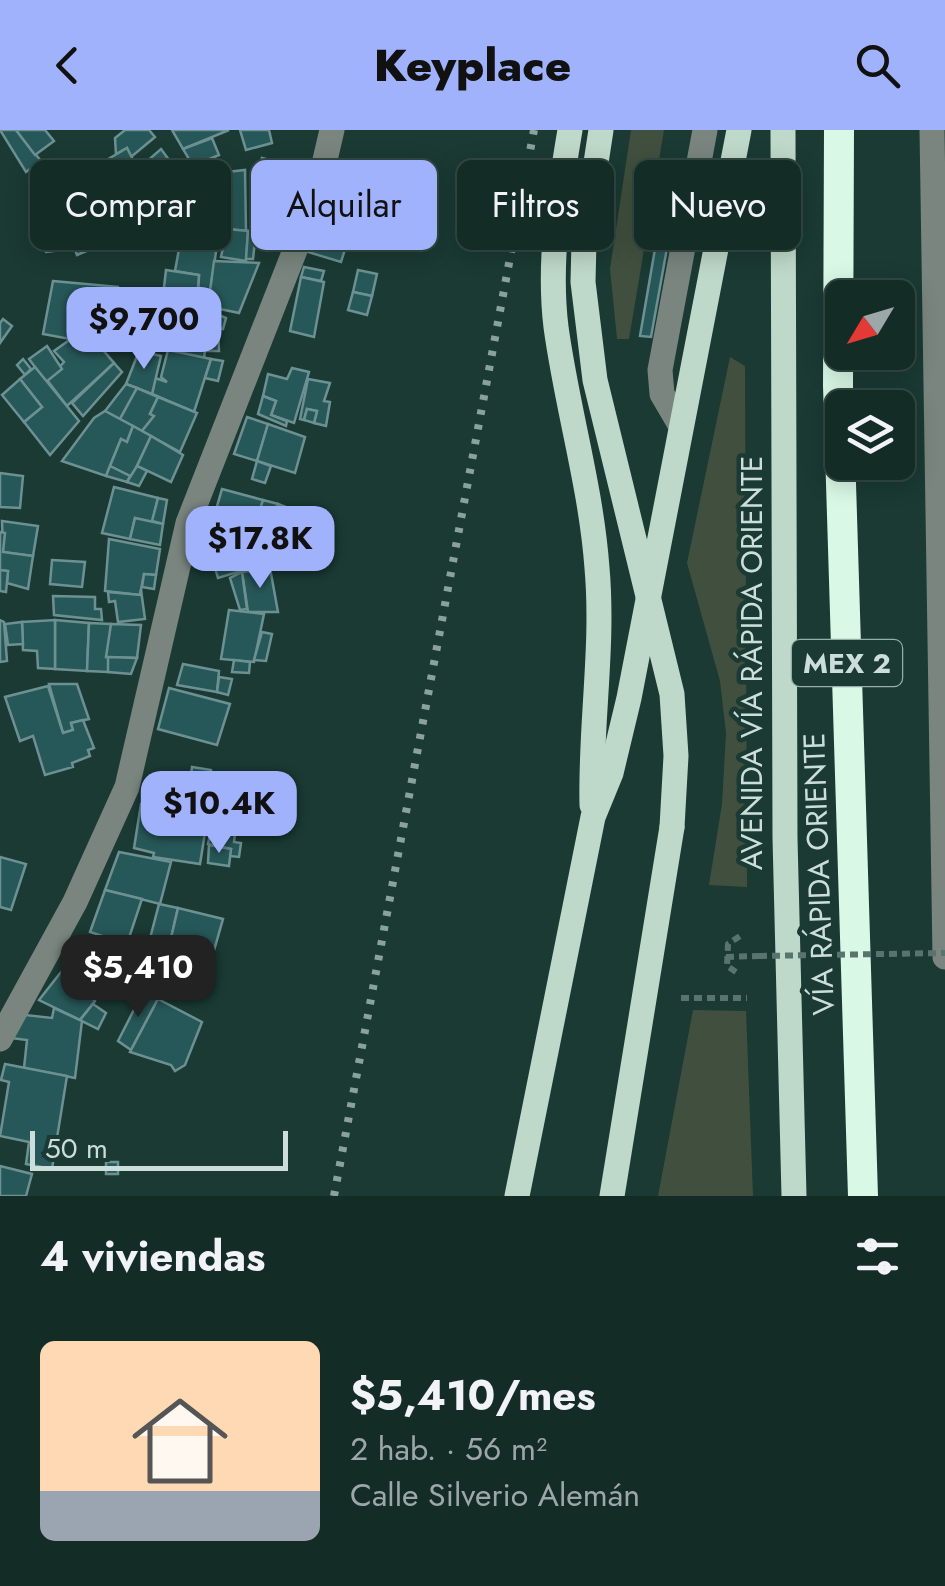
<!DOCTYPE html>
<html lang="es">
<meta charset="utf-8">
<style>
body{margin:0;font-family:Jost,sans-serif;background:#213832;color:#f1f3f6;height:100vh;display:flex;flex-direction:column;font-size:38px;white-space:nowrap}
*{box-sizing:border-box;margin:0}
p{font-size:32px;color:#9da7a7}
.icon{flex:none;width:55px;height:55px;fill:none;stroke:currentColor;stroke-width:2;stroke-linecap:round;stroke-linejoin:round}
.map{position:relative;height:1066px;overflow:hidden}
.drawer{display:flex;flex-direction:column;background:#142c26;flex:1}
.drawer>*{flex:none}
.guide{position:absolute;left:30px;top:30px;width:885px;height:90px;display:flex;gap:20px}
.needle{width:65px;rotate:232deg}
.fabs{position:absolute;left:825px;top:150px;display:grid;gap:20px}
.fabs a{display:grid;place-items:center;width:90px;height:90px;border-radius:15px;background:#142c26;box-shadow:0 5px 25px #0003,0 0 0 2px #334843;font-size:50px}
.scale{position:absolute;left:30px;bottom:25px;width:258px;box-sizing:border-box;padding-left:10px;border:5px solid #ccded9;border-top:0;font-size:28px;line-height:35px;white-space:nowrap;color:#ccded9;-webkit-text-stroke:8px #1a3a33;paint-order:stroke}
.price{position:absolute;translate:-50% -85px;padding:0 22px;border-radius:20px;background:#a1b2fd;color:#111;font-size:32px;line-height:65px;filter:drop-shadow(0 2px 5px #0008)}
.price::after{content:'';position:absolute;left:50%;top:60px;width:30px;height:22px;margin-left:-15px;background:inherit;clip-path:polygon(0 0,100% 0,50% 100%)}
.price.active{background:#222;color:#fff}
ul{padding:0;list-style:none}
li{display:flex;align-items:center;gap:30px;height:250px;padding:0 40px}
li span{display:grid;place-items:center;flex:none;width:280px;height:200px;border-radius:15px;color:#555}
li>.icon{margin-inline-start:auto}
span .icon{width:120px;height:120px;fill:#fffc;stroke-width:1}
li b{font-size:42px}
h2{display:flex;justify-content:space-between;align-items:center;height:120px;padding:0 40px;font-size:42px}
.chip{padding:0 35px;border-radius:15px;background:#142c26;box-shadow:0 5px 25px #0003,0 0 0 2px #334843;font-size:35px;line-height:90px}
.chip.active{background:#a1b2fd;color:#111}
header{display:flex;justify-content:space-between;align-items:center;height:130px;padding:0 40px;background:#a1b2fd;color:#111;font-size:45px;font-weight:800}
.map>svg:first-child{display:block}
.green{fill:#41503e}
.building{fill:#275859;stroke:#6d9192;stroke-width:2.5}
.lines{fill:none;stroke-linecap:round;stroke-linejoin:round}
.path{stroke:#59746e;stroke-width:6;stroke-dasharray:8 5;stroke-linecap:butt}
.minor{stroke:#79857e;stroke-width:25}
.major{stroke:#bed8c9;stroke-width:25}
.highway{stroke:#d9f8e6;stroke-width:30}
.rail{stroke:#8ba29c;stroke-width:8;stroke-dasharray:5 10;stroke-linecap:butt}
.path-bridge{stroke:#59746e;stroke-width:6;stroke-dasharray:8 5;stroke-linecap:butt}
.major-bridge{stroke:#bed8c9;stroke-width:25}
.labels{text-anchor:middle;stroke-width:9;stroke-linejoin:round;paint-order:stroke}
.shield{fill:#1a3a33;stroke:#97ada7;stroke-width:2.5}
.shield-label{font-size:28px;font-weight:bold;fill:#ccded9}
.street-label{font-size:30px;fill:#ccded9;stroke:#1a3a33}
</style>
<header><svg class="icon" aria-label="back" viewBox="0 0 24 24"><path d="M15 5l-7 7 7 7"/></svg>Keyplace<svg class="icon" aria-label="search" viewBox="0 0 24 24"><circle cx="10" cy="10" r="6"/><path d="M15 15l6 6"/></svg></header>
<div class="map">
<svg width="945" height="1066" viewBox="0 0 945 1066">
<rect width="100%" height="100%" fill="#1a3a33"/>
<!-- green -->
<g class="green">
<polygon points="631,0 664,0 629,209 617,209 610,139"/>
<polygon points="730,227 745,236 747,757 709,755 722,674 726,603 720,551 687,433"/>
<polygon points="693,880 746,881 753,1066 658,1066"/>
</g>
<!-- building -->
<g class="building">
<polygon points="0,0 16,0 41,31 26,42"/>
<polygon points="16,0 45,0 54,11 35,25"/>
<polygon points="125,0 149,0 155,7 131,27 127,18 116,24 115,8"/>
<polygon points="172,0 229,0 183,19"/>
<polygon points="240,0 269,0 272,13 246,20"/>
<polygon points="212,8 219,25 193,36 183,19"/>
<polygon points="127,18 147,57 129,68 105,31"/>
<polygon points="161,19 172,34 182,33 186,54 147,75 138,63 147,57 138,39"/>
<polygon points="262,28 295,36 289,60 294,61 281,99 252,95"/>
<polygon points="367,33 375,36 372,47 363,47"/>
<polygon points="245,40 246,101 212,97 200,45"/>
<polygon points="106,42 132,85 110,98 86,53"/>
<polygon points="372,47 387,50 381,70 366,66"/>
<polygon points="338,51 358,58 349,86 338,82 340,75 331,72"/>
<polygon points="85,52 96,72 83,79 94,118 77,125 54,67 72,62"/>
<polygon points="666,55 678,57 651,207 640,206"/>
<polygon points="319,84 353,94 341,132 308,122"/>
<polygon points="57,90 63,120 46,122 39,94"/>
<polygon points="227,99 248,101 246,131 221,127"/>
<polygon points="248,101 256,102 253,129 246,129"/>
<polygon points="181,108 217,115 209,169 198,167 199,145 175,141"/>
<polygon points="214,131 259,133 239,183 163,167 209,169"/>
<polygon points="304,137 324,141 321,151 301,147"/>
<polygon points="166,140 199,145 197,170 163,166"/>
<polygon points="358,140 377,144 372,166 353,162"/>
<polygon points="301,147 324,152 314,207 290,201"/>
<polygon points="53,151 118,157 119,161 116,171 99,170 92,203 83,199 70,209 43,204"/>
<polygon points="353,162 372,166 367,185 348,180"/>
<polygon points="176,170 213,178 212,182 226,188 223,199 218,198 219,221 205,221 204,228 161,219 163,212 167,213"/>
<polygon points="128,171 153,175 138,216 121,208"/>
<polygon points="3,189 12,196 0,213 0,193"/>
<polygon points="85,199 114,233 67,276 47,250 64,232 54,221"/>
<polygon points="47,216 62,239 46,252 29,229"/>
<polygon points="168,220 211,229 194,282 152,264 155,248 167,252 161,247"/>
<polygon points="139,221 161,226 152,264 126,254"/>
<polygon points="23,229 31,239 25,245 17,235"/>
<polygon points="211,229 223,231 218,251 205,248"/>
<polygon points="114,233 122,242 83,286 72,273"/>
<polygon points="35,237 79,291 50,325 24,292 42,277 20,249"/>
<polygon points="292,238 309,242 294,293 271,285 276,271 263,266 268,244 287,249"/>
<polygon points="20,249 42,277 24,292 2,265"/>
<polygon points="308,249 330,253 324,271 330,272 326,296 314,293 317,281 307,279 304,290 300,289"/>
<polygon points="126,254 137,258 120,289 105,281"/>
<polygon points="137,258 158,267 150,284 154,286 142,301 120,289"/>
<polygon points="263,266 276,271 271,285 287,291 286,296 258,284"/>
<polygon points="158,267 197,283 180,322 142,301 154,286 150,284"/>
<polygon points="307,279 317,281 314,293 304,290"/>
<polygon points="105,281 133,296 127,312 121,309 106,346 62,331 94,288"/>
<polygon points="247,287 268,294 257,331 234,324"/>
<polygon points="268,294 305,307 295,343 257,331"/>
<polygon points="133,296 151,306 132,347 110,336 121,309 127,312"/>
<polygon points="151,306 183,325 171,352 137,336"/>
<polygon points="257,331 271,336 265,353 252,349"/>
<polygon points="110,336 130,346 127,352 106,346"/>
<polygon points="137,336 147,341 139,356 127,352"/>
<polygon points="0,343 23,346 20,378 0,377"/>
<polygon points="114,357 158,368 152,393 135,388 130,409 102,403"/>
<polygon points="222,359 263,370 248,416 230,413 228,417 207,411"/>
<polygon points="158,368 167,370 163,394 152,391"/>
<polygon points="263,370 278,374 272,395 279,396 270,422 250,415"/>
<polygon points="278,374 286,377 279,396 272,395"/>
<polygon points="135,388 163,394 160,415 130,409"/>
<polygon points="2,391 38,396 33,426 3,422"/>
<polygon points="0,402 5,403 3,422 33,426 28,459 7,453 8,441 0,440"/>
<polygon points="109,409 160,419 156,445 144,444 140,465 105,461"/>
<polygon points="248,416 254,437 218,448 211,425"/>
<polygon points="52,430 85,432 82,457 50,454"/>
<polygon points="270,438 278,482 248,482 242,442"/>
<polygon points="0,440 8,441 6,462 0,461"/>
<polygon points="242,442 247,479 240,480 230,448"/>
<polygon points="144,444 156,445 154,459 142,457"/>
<polygon points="141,460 145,489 118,492 115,471 109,472 108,462 140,465"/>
<polygon points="53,466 95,467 95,479 101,479 102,490 54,485"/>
<polygon points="229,480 264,484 254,532 221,529"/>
<polygon points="0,490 4,492 7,531 0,532"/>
<polygon points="55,490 89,493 87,541 55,539"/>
<polygon points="55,490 55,539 38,538 37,521 23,520 22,492"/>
<polygon points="22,492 23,514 8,515 5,494"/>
<polygon points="89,493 111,494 108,542 87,541"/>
<polygon points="111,494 141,495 137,528 106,527"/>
<polygon points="262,502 272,504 266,531 254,530"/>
<polygon points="108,527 137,528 131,544 108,542"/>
<polygon points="234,530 250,532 249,543 232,542"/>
<polygon points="183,534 219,541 217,562 177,555"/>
<polygon points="219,547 232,549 228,565 217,562"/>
<polygon points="49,554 77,554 89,589 71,593 73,600 63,603"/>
<polygon points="48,556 63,603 73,600 71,593 83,590 94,618 88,620 90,626 72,633 73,637 45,645 33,606 20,611 5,567"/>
<polygon points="169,558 230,574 217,615 158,599"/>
<polygon points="192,637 211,640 206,684 168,678 173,651 190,653"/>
<polygon points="223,655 236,655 235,665 222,664"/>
<polygon points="141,674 208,684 200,734 153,727 154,723 134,718"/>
<polygon points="214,684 237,688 234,712 241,713 239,727 229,726 231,719 208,714"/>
<polygon points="209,715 231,719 229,736 208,733"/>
<polygon points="119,722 171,732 160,774 105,760"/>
<polygon points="0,727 26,734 11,780 0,777"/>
<polygon points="105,760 142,769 127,814 90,802"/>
<polygon points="159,774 178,778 168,821 148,816"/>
<polygon points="178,778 223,789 211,831 168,821"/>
<polygon points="144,820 185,831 177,866 132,855"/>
<polygon points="76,823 84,829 80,834 103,851 98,859 94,845 72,828"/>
<polygon points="72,828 97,852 88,864 95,871 80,890 39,870"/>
<polygon points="132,858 143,862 139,872 129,867"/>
<polygon points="143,862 158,869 131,920 118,911"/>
<polygon points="158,869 202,892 185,935 175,941 171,935 130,922"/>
<polygon points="93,874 106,883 98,899 80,890"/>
<polygon points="54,878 82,891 75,948 24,938 27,910 11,908 17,884 52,888"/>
<polygon points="5,934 67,946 52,1039 26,1034 29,1012 0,1006 9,952 1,950"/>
<rect x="106" y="1032" width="12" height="12"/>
<polygon points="0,1036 32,1044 26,1066 0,1066"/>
</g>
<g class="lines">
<!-- path -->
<g class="path">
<polyline points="726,827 759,826"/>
<polyline points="736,842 727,836 728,814 743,804"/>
<polyline points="681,868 747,868"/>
</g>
<!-- minor -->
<g class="minor">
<polyline points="932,0 945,827"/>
<polyline points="679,293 662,264 660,240 705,0"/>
<polyline points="0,909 75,772 127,657 188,393 317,64 332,0"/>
</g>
<!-- major -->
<g class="major">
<path d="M570 0C559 65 548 131 556 197 567 278 591 356 597 438 604 517 590 596 592 675"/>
<polyline points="783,0 785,708 794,1066"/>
<polyline points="584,111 601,0"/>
<polyline points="517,1066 593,687 611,643 629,568 739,0"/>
<polyline points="612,1066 672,697"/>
</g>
<!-- highway -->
<polyline class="highway" points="839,0 838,256 863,1066"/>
<!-- rail -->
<polyline class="rail" points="334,1066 534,0"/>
<!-- path-bridge -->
<polyline class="path-bridge" points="759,826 945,823"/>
<!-- major-bridge -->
<polyline class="major-bridge" points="584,111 583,152 595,250 672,564 676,626 672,697"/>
</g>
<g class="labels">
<!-- shield labels -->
<rect class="shield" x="792" y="510" width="110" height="46" rx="8"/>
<g class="shield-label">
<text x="847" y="543">MEX 2</text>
</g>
<!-- street labels -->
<g class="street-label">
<text transform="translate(752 533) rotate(-90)" y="10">AVENIDA VÍA RÁPIDA ORIENTE</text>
<text transform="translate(819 744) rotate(-92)" y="10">VÍA RÁPIDA ORIENTE</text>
</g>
</g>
</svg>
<div class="fabs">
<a><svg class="needle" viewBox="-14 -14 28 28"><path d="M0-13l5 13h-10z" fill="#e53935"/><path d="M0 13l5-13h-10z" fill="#9da7a7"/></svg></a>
<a><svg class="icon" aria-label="layers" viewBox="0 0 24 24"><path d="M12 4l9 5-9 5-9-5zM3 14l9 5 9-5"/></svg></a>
</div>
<div class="scale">50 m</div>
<b class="price" style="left:144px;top:242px">$9,700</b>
<b class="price" style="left:260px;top:461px">$17.8K</b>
<b class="price" style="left:219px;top:726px">$10.4K</b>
<b class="price active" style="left:138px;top:890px">$5,410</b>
<div class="guide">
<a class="chip">Comprar</a>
<a class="chip active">Alquilar</a>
<a class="chip">Filtros</a>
<a class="chip">Nuevo</a>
</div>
</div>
<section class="drawer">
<h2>4 viviendas<svg class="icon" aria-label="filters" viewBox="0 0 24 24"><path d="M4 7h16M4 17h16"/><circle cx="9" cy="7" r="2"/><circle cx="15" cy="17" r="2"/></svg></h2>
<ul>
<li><span style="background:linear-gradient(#ffd9b3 75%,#9aa5b1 0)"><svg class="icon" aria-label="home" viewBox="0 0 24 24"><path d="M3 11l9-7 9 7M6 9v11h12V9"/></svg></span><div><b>$5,410/mes</b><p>2 hab. · 56 m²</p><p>Calle Silverio Alemán</p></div></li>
</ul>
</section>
